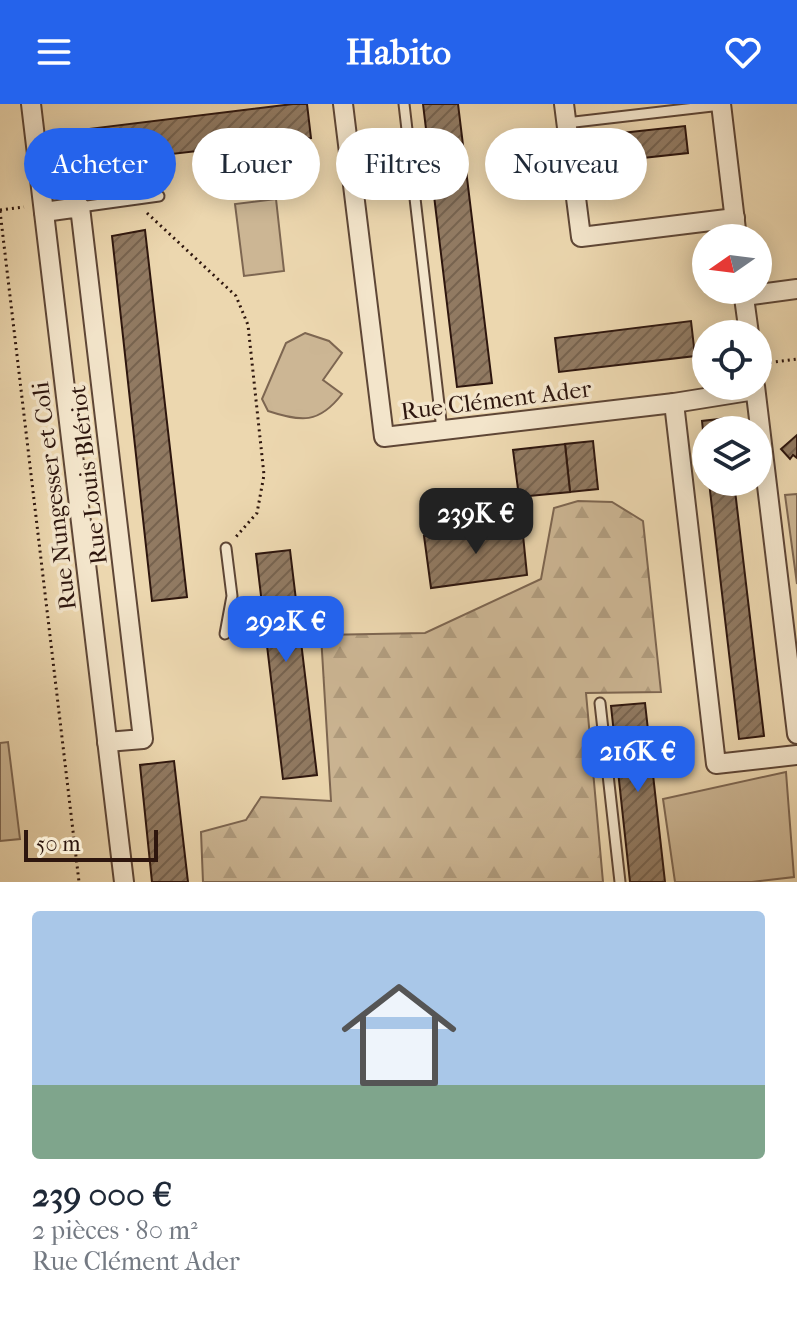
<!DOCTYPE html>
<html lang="fr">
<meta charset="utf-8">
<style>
body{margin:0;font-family:"IM FELL French Canon",serif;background:#f6f6f7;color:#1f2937;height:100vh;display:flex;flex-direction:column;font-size:30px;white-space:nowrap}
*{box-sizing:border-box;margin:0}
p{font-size:26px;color:#747a83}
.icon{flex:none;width:44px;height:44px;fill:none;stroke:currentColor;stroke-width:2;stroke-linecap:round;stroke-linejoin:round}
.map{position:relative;height:778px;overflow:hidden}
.sheet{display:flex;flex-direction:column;background:#fff;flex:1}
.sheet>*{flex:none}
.hud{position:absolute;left:24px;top:24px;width:750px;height:72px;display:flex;gap:16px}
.needle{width:52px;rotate:256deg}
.tools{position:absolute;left:692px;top:120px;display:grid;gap:16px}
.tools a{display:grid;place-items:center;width:80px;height:80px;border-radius:50%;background:#fff;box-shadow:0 4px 20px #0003;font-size:40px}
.scale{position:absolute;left:24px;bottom:20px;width:134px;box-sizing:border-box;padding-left:8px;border:4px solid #2e160e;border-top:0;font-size:22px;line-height:28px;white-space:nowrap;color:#2e160e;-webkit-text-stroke:6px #f3e5cb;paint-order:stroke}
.price{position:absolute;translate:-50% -68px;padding:0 18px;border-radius:16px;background:#2563eb;color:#fff;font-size:26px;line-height:52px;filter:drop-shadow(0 2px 4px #0008)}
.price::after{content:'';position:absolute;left:50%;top:48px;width:24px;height:18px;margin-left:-12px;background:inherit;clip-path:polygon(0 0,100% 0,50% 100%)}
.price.active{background:#222;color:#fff}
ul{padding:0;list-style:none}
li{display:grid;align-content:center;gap:16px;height:424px;padding:0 32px}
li+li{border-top:2px solid #e0e1e3}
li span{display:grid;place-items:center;height:248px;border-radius:8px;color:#555}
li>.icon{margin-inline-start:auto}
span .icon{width:144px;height:144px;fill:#fffc;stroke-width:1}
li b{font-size:34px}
.chip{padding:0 28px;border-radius:36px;background:#fff;box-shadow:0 4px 20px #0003;font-size:28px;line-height:72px}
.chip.active{background:#2563eb;color:#fff}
header{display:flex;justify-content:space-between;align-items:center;height:104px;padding:0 32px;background:#2563eb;color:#fff;font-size:36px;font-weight:800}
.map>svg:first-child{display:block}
.forest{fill:url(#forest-firs);stroke:#7d6651;stroke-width:2}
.park{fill:#ccb694;stroke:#7d6651;stroke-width:2}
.building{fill:url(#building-hatch);stroke:#2e160e;stroke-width:2}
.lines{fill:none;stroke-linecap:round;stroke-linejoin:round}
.service-casing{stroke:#5e4636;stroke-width:13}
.minor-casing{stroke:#5e4636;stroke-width:22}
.path{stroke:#2e160e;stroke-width:3;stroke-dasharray:2 4;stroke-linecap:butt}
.service{stroke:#f3e5cb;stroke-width:9}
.minor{stroke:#f3e5cb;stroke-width:18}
.labels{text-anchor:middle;stroke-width:7;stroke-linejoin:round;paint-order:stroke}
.street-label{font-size:24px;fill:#2e160e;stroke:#f3e5cb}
</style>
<header><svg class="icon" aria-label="menu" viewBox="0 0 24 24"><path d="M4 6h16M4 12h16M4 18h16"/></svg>Habito<svg class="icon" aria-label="heart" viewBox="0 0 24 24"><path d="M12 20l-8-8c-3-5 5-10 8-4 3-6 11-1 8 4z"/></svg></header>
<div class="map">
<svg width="797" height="778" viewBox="0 0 797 778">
<defs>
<pattern id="forest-firs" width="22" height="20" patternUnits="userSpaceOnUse" patternTransform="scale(2)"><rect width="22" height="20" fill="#ccb694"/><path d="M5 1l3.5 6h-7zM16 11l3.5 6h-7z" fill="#b09c7e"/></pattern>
<pattern id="building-hatch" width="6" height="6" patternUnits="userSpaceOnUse" patternTransform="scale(2)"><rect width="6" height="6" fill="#917a62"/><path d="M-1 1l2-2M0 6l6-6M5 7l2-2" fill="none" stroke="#77634f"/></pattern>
</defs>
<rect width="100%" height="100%" fill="#ecd7af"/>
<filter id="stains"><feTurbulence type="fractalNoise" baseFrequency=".0025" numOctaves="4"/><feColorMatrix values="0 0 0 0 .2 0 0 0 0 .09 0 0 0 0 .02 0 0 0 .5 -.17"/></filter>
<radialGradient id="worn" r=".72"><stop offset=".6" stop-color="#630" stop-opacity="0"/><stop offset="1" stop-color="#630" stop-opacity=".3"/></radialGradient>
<!-- forest -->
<polygon class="forest" points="578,397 612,398 643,417 661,588 586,589 603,778 203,778 201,728 246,716 261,693 331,697 321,531 425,529 541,475 554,404"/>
<!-- park -->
<g class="park">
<polygon points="276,95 284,167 244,172 235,100"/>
<path d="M305 229 329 237 342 249 323 276 342 290C319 320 301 318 268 307L262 295 286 239Z"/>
<polygon points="797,390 797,480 785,391"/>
<polygon points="8,638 20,735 0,737 0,639"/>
<polygon points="786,668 794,773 752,778 675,778 663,695"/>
</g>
<!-- building -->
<g class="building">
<polygon points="293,0 307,0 311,34 85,60 80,26"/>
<polygon points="423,0 458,0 492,279 457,283"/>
<polygon points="685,22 688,49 588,60 585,33"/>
<polygon points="145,126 187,493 152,497 112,132"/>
<polygon points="691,217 695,252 559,268 555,234"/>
<polygon points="727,314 728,326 706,326 706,355 702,317"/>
<polygon points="797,331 797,354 793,351 790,355 781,345"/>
<polygon points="593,337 598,385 570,388 565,340"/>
<polygon points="565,340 570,388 519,393 513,346"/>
<polygon points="709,378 734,378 764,632 739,635"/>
<polygon points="522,421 527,471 431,484 424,432"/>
<polygon points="290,446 317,671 283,675 256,450"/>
<polygon points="645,599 665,778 630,778 611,602"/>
<polygon points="174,657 188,778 152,778 140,661"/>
</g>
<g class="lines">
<!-- service casing -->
<g class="service-casing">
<g id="service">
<polyline points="404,0 442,326"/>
<polyline points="566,19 721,1"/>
<polyline points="80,103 159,92"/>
<polyline points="225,530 232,492 226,444"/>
<polyline points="600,599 620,778"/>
</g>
</g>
<!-- minor casing -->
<g class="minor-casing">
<g id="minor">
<polyline points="31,0 124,778"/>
<polyline points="343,0 384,333 674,299 755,286"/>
<polyline points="564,0 581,133 735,114"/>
<polyline points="721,0 737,134"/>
<polyline points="44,108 80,103 143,635 107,638"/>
<polyline points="743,186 749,230"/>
<polyline points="744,192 797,185"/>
<polyline points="755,282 797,630"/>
<polyline points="674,299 716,660 797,651"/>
</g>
</g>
<!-- path -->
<g class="path">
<polyline points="0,106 24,103"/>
<polyline points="0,107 79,778"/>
<polyline points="147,109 236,192 248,221 264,371 257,409 235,434"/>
<polyline points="758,260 797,255"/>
</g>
<!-- service -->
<use href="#service" class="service"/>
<!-- minor -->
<use href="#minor" class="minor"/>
</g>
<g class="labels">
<!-- street labels -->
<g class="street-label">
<text transform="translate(496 296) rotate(-7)" y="8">Rue Clément Ader</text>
<text transform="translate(88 371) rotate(-97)" y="8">Rue Louis Blériot</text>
<text transform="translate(54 392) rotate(-97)" y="8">Rue Nungesser et Coli</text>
</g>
</g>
<rect width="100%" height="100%" filter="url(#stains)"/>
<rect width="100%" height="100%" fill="url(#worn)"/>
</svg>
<div class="tools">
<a><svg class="needle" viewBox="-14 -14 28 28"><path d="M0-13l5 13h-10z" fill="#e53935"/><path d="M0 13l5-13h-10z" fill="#747a83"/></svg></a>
<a><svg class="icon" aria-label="locate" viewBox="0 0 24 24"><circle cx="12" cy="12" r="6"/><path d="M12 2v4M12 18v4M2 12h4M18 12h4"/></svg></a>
<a><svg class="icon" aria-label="layers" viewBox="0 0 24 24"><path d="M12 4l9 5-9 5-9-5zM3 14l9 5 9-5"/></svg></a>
</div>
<div class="scale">50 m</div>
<b class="price active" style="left:476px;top:452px">239K €</b>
<b class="price" style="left:286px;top:560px">292K €</b>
<b class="price" style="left:638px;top:690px">216K €</b>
<div class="hud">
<a class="chip active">Acheter</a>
<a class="chip">Louer</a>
<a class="chip">Filtres</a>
<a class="chip">Nouveau</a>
</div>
</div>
<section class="sheet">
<ul>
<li><span style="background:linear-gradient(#a9c7e8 70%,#7fa58c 0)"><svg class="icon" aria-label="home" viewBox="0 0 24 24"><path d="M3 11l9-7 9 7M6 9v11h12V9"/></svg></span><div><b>239 000 €</b><p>2 pièces · 80 m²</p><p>Rue Clément Ader</p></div></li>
</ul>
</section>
